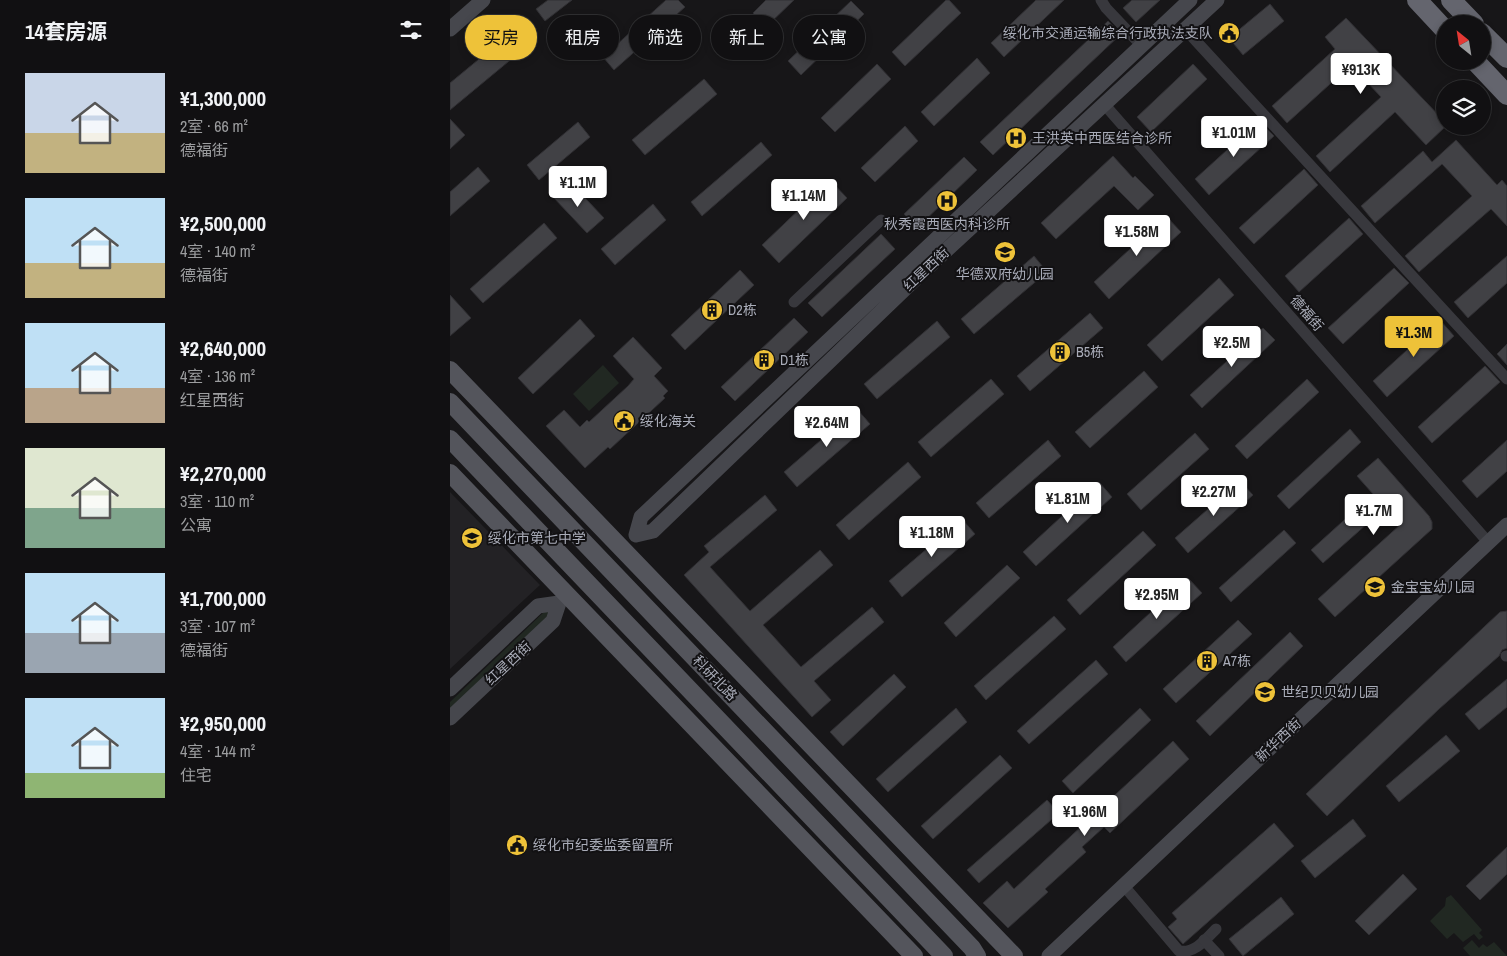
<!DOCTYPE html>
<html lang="zh">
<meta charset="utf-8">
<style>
body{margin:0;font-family:"Archivo Narrow","Noto Sans SC",sans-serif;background:#1e1e20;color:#f1f3f6;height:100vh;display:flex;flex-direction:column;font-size:19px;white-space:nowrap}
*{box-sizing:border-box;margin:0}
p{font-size:16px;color:#9c9d9f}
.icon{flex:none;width:28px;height:28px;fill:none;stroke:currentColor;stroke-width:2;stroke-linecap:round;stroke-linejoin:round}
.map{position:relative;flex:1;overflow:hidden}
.panel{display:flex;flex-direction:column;background:#111012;width:450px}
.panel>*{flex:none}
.hud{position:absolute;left:15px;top:15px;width:475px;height:45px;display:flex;gap:10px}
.needle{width:32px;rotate:330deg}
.buttons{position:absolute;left:986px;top:15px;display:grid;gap:10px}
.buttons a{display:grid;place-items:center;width:55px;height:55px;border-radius:50%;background:#111012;box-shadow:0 2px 8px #0003,0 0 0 1px #303032;font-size:25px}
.price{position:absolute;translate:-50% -42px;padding:0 11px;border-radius:5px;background:#fff;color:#222;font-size:16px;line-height:32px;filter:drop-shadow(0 1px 2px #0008)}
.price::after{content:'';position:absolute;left:50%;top:30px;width:15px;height:11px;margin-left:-8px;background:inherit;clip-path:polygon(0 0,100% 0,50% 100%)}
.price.active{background:#eec239;color:#111}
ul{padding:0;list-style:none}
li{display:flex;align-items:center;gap:15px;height:125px;padding:0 25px}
li span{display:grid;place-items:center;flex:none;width:140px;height:100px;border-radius:0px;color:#555}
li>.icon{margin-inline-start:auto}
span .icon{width:60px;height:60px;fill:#fffc;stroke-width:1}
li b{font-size:21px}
h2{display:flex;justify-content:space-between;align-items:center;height:60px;padding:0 25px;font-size:21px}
.pill{padding:0 18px;border-radius:22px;background:#111012;box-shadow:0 2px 8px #0003,0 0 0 1px #303032;font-size:18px;line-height:45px}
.pill.active{background:#eec239;color:#111}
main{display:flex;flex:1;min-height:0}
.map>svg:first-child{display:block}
.built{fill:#232225}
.green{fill:#212822}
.building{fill:#414145;stroke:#313034}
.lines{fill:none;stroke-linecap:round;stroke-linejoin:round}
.street{stroke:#38383d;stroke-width:11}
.secondary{stroke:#46474d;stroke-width:15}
.primary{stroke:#54555c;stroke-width:18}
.highway{stroke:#64656e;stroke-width:20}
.labels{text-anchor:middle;stroke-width:4;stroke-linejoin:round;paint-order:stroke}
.poi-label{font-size:14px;fill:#a9acb8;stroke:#121113;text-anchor:start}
.street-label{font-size:14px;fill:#a9acb8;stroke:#121113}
</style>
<main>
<section class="panel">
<h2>14套房源<svg class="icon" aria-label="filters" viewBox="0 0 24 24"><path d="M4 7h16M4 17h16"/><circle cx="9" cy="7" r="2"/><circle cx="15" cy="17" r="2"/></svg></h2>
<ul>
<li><span style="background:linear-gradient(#c9d6e8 60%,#c2b280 0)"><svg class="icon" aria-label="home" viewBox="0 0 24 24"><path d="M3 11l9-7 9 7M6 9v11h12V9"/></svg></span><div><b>¥1,300,000</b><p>2室 · 66 m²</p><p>德福街</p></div></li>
<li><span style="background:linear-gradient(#bfe0f5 65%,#c2b280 0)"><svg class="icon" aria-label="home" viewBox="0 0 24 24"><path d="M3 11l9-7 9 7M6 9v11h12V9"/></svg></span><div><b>¥2,500,000</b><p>4室 · 140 m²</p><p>德福街</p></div></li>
<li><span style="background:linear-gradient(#bfe0f5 65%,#b9a48a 0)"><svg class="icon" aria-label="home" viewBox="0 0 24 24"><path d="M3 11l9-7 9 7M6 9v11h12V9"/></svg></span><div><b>¥2,640,000</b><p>4室 · 136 m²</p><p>红星西街</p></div></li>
<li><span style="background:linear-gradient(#dfe7d0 60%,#7fa58c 0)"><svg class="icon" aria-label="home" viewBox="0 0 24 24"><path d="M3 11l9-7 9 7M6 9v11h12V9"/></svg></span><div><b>¥2,270,000</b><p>3室 · 110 m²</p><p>公寓</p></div></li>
<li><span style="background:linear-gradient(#bfe0f5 60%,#9aa5b1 0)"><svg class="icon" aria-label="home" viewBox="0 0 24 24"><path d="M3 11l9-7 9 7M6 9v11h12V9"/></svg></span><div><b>¥1,700,000</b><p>3室 · 107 m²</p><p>德福街</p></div></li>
<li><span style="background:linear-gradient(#bfe0f5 75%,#8fb573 0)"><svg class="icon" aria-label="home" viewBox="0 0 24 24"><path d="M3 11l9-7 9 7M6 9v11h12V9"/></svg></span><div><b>¥2,950,000</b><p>4室 · 144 m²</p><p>住宅</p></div></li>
</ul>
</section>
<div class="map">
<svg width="1057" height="956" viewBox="0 0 1057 956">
<rect width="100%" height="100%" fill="#171618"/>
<!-- built -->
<polygon class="built" points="0,492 90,585 0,669"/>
<!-- green -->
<g class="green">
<polygon points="153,365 169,383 139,411 123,394"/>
<polygon points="96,610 101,615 0,710 0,702"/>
<polygon points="1001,895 1032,930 1029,933 1033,937 1029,940 1024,934 1013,942 1004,933 997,939 980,921 995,906 996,898"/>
<polygon points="1022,940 1029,948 1033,944 1037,947 1044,942 1057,956 1020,956 1013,948"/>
</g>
<!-- building -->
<g class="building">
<polygon points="98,0 122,0 95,21 86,9"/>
<polygon points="216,0 228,0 235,7 164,70 153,57"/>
<polygon points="316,0 344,0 316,27 303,13"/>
<polygon points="496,0 499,0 511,13 455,66 442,52"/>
<polygon points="586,0 614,0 554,57 541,43"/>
<polygon points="682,0 710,0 686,22 673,8"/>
<polygon points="401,1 414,14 351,75 338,61"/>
<polygon points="820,4 834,21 793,55 779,38"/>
<polygon points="896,18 995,122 995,126 996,126 976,145 945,112 880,172 866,156 931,97 901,65 837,123 822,106 885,49 875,37"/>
<polygon points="658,21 671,34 543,155 530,142"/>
<polygon points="57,36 70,52 0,110 0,83"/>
<polygon points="527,58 540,73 484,126 471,112"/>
<polygon points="427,64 441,79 385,132 371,118"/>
<polygon points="743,64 757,79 701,132 687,117"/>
<polygon points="254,79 267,94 195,155 182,140"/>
<polygon points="0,119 15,135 0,149"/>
<polygon points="809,121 824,136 759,195 745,179"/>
<polygon points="128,122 140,137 89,180 77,165"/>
<polygon points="455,126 468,141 425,182 411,168"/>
<polygon points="1006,140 1047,185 1052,180 1057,186 1057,226 1041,209 969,272 955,256 1022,196 992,164 925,223 911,206 973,151 982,162"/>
<polygon points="311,142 322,155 252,216 241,202"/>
<polygon points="663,156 683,178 685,176 704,195 688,210 664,186 606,239 591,223"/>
<polygon points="514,157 527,170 467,228 454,214"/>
<polygon points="28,167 40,181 0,216 0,192"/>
<polygon points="854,169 868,185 804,244 789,228"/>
<polygon points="380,180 397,198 329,263 312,245"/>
<polygon points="120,182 154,218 137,233 103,197"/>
<polygon points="203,204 216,220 165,265 151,249"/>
<polygon points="716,216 731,232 659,299 644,282"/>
<polygon points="899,218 913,234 849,292 835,276"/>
<polygon points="94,223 107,238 33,303 20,289"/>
<polygon points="431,234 445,249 372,317 358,303"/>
<polygon points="584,256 597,272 524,334 511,319"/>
<polygon points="1057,256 1057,283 1018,318 1004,302"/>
<polygon points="944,268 959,283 893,344 878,328"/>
<polygon points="290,270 304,285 235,350 221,335"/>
<polygon points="769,278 784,295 712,361 697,345"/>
<polygon points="0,295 21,318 0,336"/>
<polygon points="640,313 653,328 580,391 567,376"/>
<polygon points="344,318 358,332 285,401 271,387"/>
<polygon points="130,319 145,336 83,394 68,378"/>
<polygon points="990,320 1004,336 937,397 923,381"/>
<polygon points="487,321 500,337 427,399 414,384"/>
<polygon points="813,328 825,340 752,408 740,395"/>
<polygon points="183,337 212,368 204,376 218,391 213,396 215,398 160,449 158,447 135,468 96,426 114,410 130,427 137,420 139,422 178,386 184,379 163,356"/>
<polygon points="1057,344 1057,365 1047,354"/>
<polygon points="1035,366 1050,382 982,443 968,427"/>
<polygon points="694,371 708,387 640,448 625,432"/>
<polygon points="541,379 554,394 481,457 468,442"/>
<polygon points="857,379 869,392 797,459 785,446"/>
<polygon points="407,409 420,424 347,487 334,472"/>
<polygon points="900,429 911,442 839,509 827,496"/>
<polygon points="745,433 759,449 691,510 677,494"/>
<polygon points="598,440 611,456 539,518 526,503"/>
<polygon points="1057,440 1057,471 1027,498 1012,481"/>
<polygon points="928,458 979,516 982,522 982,529 885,617 868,599 951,524 936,507 873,563 861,550 923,494 907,476"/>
<polygon points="458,462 471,477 399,540 386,525"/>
<polygon points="790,481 803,495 738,553 725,538"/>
<polygon points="649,482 662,497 586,566 573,552"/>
<polygon points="315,495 327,510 260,567 300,611 370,550 383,565 313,625 351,667 422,607 434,622 364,681 381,700 362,717 234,575 259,552 254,546"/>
<polygon points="512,519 525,534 452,597 439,581"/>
<polygon points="834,530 846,543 781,602 769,588"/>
<polygon points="693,531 706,545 630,615 617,600"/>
<polygon points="557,565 570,578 506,637 494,623"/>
<polygon points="738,578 752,593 676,662 663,647"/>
<polygon points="1057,611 1057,648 1052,650 1049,656 989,709 877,816 856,794 1050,612"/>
<polygon points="604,616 616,629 536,700 524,686"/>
<polygon points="788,620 802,634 726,703 713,689"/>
<polygon points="840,632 853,646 760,736 746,721"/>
<polygon points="646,660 658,674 579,744 567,731"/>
<polygon points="444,674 456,687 393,746 380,732"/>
<polygon points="1057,679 1057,707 1029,730 1015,714"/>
<polygon points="506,708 517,722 438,792 426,779"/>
<polygon points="690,708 701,720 623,793 612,781"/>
<polygon points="996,735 1010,751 949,802 936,786"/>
<polygon points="723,741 739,759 660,833 654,827 632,847 636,852 595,889 598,892 558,928 533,903 557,881 564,889"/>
<polygon points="550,755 562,768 483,839 471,826"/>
<polygon points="597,800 609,813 529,883 517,870"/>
<polygon points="903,819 916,836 865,878 851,861"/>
<polygon points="824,823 844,846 733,944 718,927 727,919 722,913"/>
<polygon points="1057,847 1057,874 1030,900 1016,886"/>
<polygon points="953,874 967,889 919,935 905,921"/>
<polygon points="831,897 844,914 793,956 779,939"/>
</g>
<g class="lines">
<!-- street -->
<g class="street">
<polyline points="651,0 656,8 691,45"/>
<polyline points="735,29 1057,379"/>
<polyline points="654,104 1038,542"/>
<polyline points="344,302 431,220"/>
<polyline points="1056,656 1057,656"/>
<path d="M674 886 729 951C745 954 756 939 766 929"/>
<polyline points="754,940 769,956"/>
</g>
<!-- secondary -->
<g class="secondary">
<polyline points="740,0 191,517 186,535 203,531 463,281 767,0"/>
<polyline points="0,29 33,0"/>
<polyline points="0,689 88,606 109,603 103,621 0,718"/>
<polyline points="599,956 1057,525"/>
</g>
<!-- primary -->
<g class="primary">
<polyline points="0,370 564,956"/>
<polyline points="0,402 522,948 527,956"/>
<polyline points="0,439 494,956"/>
<polyline points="0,473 464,956"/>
</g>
<!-- highway -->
<g class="highway">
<polyline points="967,0 995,30"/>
<polyline points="1001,0 1024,24"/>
<polyline points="1032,33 1057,58"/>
<polyline points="1025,61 1057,95"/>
</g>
</g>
<!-- icons -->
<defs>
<g id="civic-disc" transform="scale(1.125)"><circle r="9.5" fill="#eec239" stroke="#121113"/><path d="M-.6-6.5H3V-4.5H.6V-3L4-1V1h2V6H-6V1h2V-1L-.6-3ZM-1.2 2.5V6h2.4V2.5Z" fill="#111"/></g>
<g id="hospital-disc" transform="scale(1.125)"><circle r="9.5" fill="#eec239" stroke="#121113"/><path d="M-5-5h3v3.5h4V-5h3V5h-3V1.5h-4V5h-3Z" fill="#111"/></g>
<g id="school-disc" transform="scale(1.125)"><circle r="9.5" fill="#eec239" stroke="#121113"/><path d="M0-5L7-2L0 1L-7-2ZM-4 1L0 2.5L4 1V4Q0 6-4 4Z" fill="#111"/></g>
<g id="building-disc" transform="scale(1.125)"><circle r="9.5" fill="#eec239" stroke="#121113"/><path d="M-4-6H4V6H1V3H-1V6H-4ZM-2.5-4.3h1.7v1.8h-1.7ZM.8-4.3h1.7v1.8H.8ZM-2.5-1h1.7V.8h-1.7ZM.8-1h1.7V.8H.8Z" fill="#111"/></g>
</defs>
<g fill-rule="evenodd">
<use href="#civic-disc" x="779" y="33"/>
<use href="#hospital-disc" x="566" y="138"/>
<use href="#hospital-disc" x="497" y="201"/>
<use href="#school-disc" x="555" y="252"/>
<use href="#building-disc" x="262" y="310"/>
<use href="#building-disc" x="610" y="352"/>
<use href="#building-disc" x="314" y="360"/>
<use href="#civic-disc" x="174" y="421"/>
<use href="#school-disc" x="22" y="538"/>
<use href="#school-disc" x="925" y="587"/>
<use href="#building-disc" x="757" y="661"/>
<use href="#school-disc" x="815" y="692"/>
<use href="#civic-disc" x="67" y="845"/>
</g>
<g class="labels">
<!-- poi labels -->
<g class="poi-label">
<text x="763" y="38" text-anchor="end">绥化市交通运输综合行政执法支队</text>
<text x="582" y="143">王洪英中西医结合诊所</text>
<text x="497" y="229" text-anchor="middle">秋秀霞西医内科诊所</text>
<text x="555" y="279" text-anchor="middle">华德双府幼儿园</text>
<text x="278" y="315">D2栋</text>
<text x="626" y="357">B5栋</text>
<text x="330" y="365">D1栋</text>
<text x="190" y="426">绥化海关</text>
<text x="38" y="543">绥化市第七中学</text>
<text x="941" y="592">金宝宝幼儿园</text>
<text x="773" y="666">A7栋</text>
<text x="831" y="697">世纪贝贝幼儿园</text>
<text x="83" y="850">绥化市纪委监委留置所</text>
</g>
<!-- street labels -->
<g class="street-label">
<text transform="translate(476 269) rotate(-43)" y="5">红星西街</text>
<text transform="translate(857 313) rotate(49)" y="5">德福街</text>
<text transform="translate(58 663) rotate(-43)" y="5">红星西街</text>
<text transform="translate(265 678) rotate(46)" y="5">科研北路</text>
<text transform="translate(828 740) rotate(-43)" y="5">新华西街</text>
</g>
</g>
</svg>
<div class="buttons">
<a><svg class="needle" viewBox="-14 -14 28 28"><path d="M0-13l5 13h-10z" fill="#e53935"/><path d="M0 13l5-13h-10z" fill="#9c9d9f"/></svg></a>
<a><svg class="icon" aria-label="layers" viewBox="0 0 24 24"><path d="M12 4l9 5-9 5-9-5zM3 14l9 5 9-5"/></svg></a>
</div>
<b class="price" style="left:911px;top:95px">¥913K</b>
<b class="price" style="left:784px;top:158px">¥1.01M</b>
<b class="price" style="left:128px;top:208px">¥1.1M</b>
<b class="price" style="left:354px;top:221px">¥1.14M</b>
<b class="price" style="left:687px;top:257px">¥1.58M</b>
<b class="price active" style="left:964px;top:358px">¥1.3M</b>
<b class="price" style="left:782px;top:368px">¥2.5M</b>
<b class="price" style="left:377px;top:448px">¥2.64M</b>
<b class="price" style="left:764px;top:517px">¥2.27M</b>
<b class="price" style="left:618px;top:524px">¥1.81M</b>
<b class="price" style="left:924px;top:536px">¥1.7M</b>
<b class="price" style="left:482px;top:558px">¥1.18M</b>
<b class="price" style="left:707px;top:620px">¥2.95M</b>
<b class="price" style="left:635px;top:837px">¥1.96M</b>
<div class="hud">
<a class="pill active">买房</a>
<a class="pill">租房</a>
<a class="pill">筛选</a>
<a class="pill">新上</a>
<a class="pill">公寓</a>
</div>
</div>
</main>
